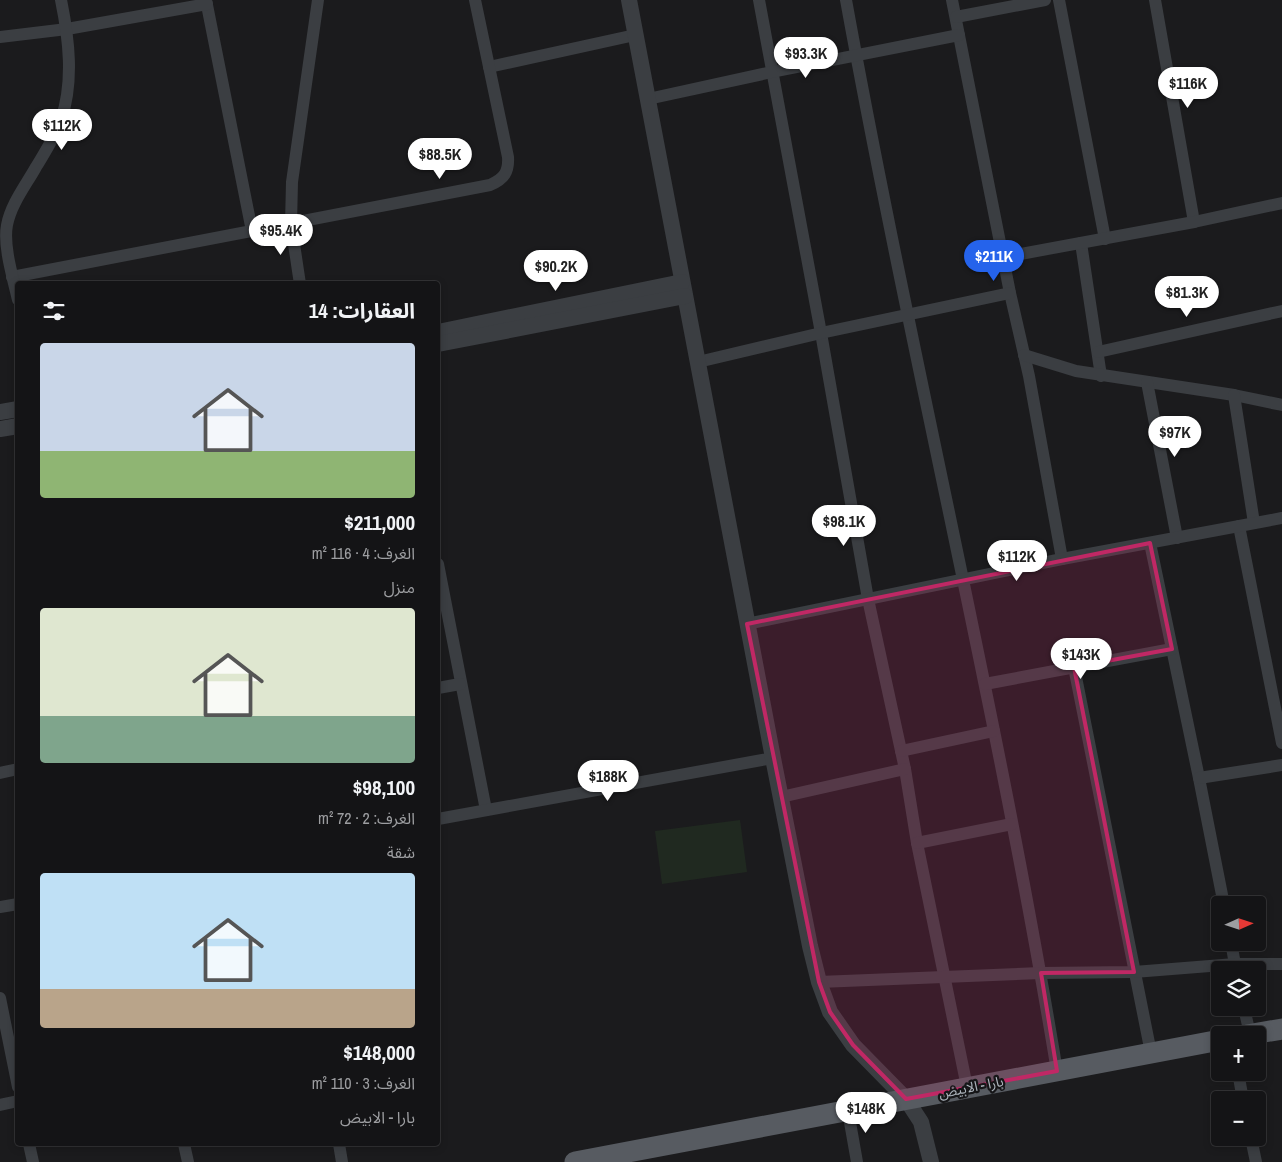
<!DOCTYPE html>
<html lang="ar">
<meta charset="utf-8">
<style>
body{margin:0;font-family:"Archivo Narrow","Noto Sans Arabic",sans-serif;background:#1d1d1f;color:#f1f3f6;direction:rtl;height:100vh;display:flex;flex-direction:column;font-size:19px;white-space:nowrap}
*{box-sizing:border-box;margin:0}
p{font-size:16px;color:#9d9ea1}
.icon{flex:none;width:28px;height:28px;fill:none;stroke:currentColor;stroke-width:2;stroke-linecap:round;stroke-linejoin:round}
.map{position:relative;flex:1;overflow:hidden;direction:ltr}
.side{position:absolute;left:15px;top:281px;width:425px;height:865px;display:flex;flex-direction:column;background:#141416;border-radius:5px;box-shadow:0 2px 8px #0003,0 0 0 1px #333335;direction:rtl}
.side>*{flex:none}
.needle{width:32px;rotate:87deg}
.buttons{position:absolute;left:1211px;top:896px;display:grid;gap:10px}
.buttons a{display:grid;place-items:center;width:55px;height:55px;border-radius:5px;background:#141416;box-shadow:0 2px 8px #0003,0 0 0 1px #333335;font-size:25px}
.price{position:absolute;translate:-50% -42px;padding:0 11px;border-radius:18px;background:#fff;color:#222;font-size:16px;line-height:32px;filter:drop-shadow(0 1px 2px #0008)}
.price::after{content:'';position:absolute;left:50%;top:30px;width:15px;height:11px;margin-left:-8px;background:inherit;clip-path:polygon(0 0,100% 0,50% 100%)}
.price.selected{background:#2563eb;color:#fff}
ul{padding:0;list-style:none}
li{display:grid;align-content:center;gap:10px;height:265px;padding:0 25px}
li span{display:grid;place-items:center;height:155px;border-radius:5px;color:#555}
li>.icon{margin-inline-start:auto}
span .icon{width:90px;height:90px;fill:#fffc;stroke-width:1}
li b{font-size:21px}
h2{display:flex;justify-content:space-between;align-items:center;height:60px;padding:0 25px;font-size:21px}
.map>svg:first-child{display:block}
.green{fill:#202920}
.lines{fill:none;stroke-linecap:round;stroke-linejoin:round}
.minor{stroke:#3b3e42;stroke-width:12}
.tertiary{stroke:#3b3e42;stroke-width:16}
.primary{stroke:#575b61;stroke-width:21}
.marked{fill:#c02865;fill-opacity:0.2;stroke:#c02865;stroke-width:4;stroke-linejoin:round}
.labels{text-anchor:middle;stroke-width:4.5;stroke-linejoin:round;paint-order:stroke}
.street-label{font-size:14px;fill:#adb5bd;stroke:#161618}
</style>
<div class="map">
<svg width="1282" height="1162" viewBox="0 0 1282 1162">
<rect width="100%" height="100%" fill="#1b1b1d"/>
<!-- green -->
<polygon class="green" points="740,820 747,872 662,884 655,831"/>
<g class="lines">
<!-- minor -->
<g class="minor">
<polyline points="206,0 252,231"/>
<polyline points="759,0 821,333 868,599 905,769 917,843 967,1087"/>
<path d="M846 0C911 358 998 712 1057 1071"/>
<polyline points="952,0 1010,293 1029,376 1062,559"/>
<polyline points="1059,0 1105,239"/>
<polyline points="1155,0 1194,222"/>
<polyline points="956,17 1045,0"/>
<polyline points="0,37 67,29 207,4"/>
<polyline points="489,67 635,35"/>
<polyline points="648,99 772,72 959,35"/>
<polyline points="1081,243 1101,376"/>
<polyline points="1004,257 1194,222 1282,203"/>
<path d="M12 277 490 185C504 179 509 172 508 157L475 0"/>
<polyline points="300,284 291,224 292,182 318,0"/>
<path d="M18 300C13 278 3 246 7 225 11 204 26 185 36 167 45 152 55 137 61 120 74 82 69 39 61 0"/>
<polyline points="1098,352 1282,311"/>
<polyline points="1024,355 1076,371 1234,395 1282,405"/>
<polyline points="698,362 821,333 1010,293"/>
<polyline points="1147,382 1177,538"/>
<polyline points="1234,395 1254,523"/>
<polyline points="1239,526 1282,743"/>
<polyline points="1150,543 1199,778 1224,905"/>
<polyline points="438,564 486,810"/>
<polyline points="747,624 1062,559 1282,518"/>
<polyline points="1074,667 1151,1053"/>
<polyline points="985,684 1172,649"/>
<polyline points="438,688 460,684"/>
<polyline points="901,751 994,731"/>
<polyline points="0,773 18,769"/>
<polyline points="1199,778 1282,765"/>
<polyline points="781,797 905,769"/>
<polyline points="438,819 773,758"/>
<polyline points="917,843 1012,824"/>
<polyline points="0,907 18,904"/>
<polyline points="1231,942 1236,970"/>
<polyline points="819,982 1041,973 1134,972 1235,964 1282,964"/>
<polyline points="0,998 18,1087"/>
<polyline points="1244,1008 1250,1034"/>
<polyline points="1238,1072 1243,1100"/>
<polyline points="0,1105 18,1101"/>
<polyline points="848,1111 857,1162"/>
<polyline points="1251,1138 1256,1162"/>
<polyline points="29,1144 33,1162"/>
<polyline points="184,1144 188,1162"/>
<polyline points="339,1144 342,1162"/>
</g>
<!-- tertiary -->
<g class="tertiary">
<polyline points="629,0 773,758 810,946 819,982 830,1012 853,1045 906,1099 921,1122 931,1162"/>
<polyline points="438,332 682,282"/>
<polyline points="438,344 685,296"/>
<polyline points="0,412 18,409"/>
<polyline points="0,429 18,426"/>
</g>
<!-- primary -->
<g class="primary">
<polyline points="1247,1035 1282,1029"/>
<polyline points="575,1162 1220,1040"/>
</g>
</g>
<!-- marked area -->
<path class="marked" d="M1150 543 1172 649 1074 667 1134 972 1041 973 1057 1071 906 1099 853 1045 830 1012 819 982 747 624Z"/>
<g class="labels">
<!-- street labels -->
<g class="street-label">
<text transform="translate(971 1087) rotate(-11)" y="5">بارا - الابيض</text>
</g>
</g>
</svg>
<div class="buttons">
<a><svg class="needle" viewBox="-14 -14 28 28"><path d="M0-13l5 13h-10z" fill="#e53935"/><path d="M0 13l5-13h-10z" fill="#9d9ea1"/></svg></a>
<a><svg class="icon" aria-label="layers" viewBox="0 0 24 24"><path d="M12 4l9 5-9 5-9-5zM3 14l9 5 9-5"/></svg></a>
<a>+</a>
<a>−</a>
</div>
<b class="price" style="left:806px;top:79px">$93.3K</b>
<b class="price" style="left:1188px;top:109px">$116K</b>
<b class="price" style="left:62px;top:151px">$112K</b>
<b class="price" style="left:440px;top:180px">$88.5K</b>
<b class="price" style="left:281px;top:256px">$95.4K</b>
<b class="price selected" style="left:994px;top:282px">$211K</b>
<b class="price" style="left:556px;top:292px">$90.2K</b>
<b class="price" style="left:1187px;top:318px">$81.3K</b>
<b class="price" style="left:1175px;top:458px">$97K</b>
<b class="price" style="left:844px;top:547px">$98.1K</b>
<b class="price" style="left:1017px;top:582px">$112K</b>
<b class="price" style="left:1081px;top:680px">$143K</b>
<b class="price" style="left:608px;top:802px">$188K</b>
<b class="price" style="left:866px;top:1134px">$148K</b>
<section class="side">
<h2>العقارات: 14<svg class="icon" aria-label="filters" viewBox="0 0 24 24"><path d="M4 7h16M4 17h16"/><circle cx="9" cy="7" r="2"/><circle cx="15" cy="17" r="2"/></svg></h2>
<ul>
<li><span style="background:linear-gradient(#c9d6e8 70%,#8fb573 0)"><svg class="icon" aria-label="home" viewBox="0 0 24 24"><path d="M3 11l9-7 9 7M6 9v11h12V9"/></svg></span><div><b>$211,000</b><p>الغرف: 4 · 116 m²</p><p>منزل</p></div></li>
<li><span style="background:linear-gradient(#dfe7d0 70%,#7fa58c 0)"><svg class="icon" aria-label="home" viewBox="0 0 24 24"><path d="M3 11l9-7 9 7M6 9v11h12V9"/></svg></span><div><b>$98,100</b><p>الغرف: 2 · 72 m²</p><p>شقة</p></div></li>
<li><span style="background:linear-gradient(#bfe0f5 75%,#b9a48a 0)"><svg class="icon" aria-label="home" viewBox="0 0 24 24"><path d="M3 11l9-7 9 7M6 9v11h12V9"/></svg></span><div><b>$148,000</b><p>الغرف: 3 · 110 m²</p><p>بارا - الابيض</p></div></li>
</ul>
</section>
</div>
